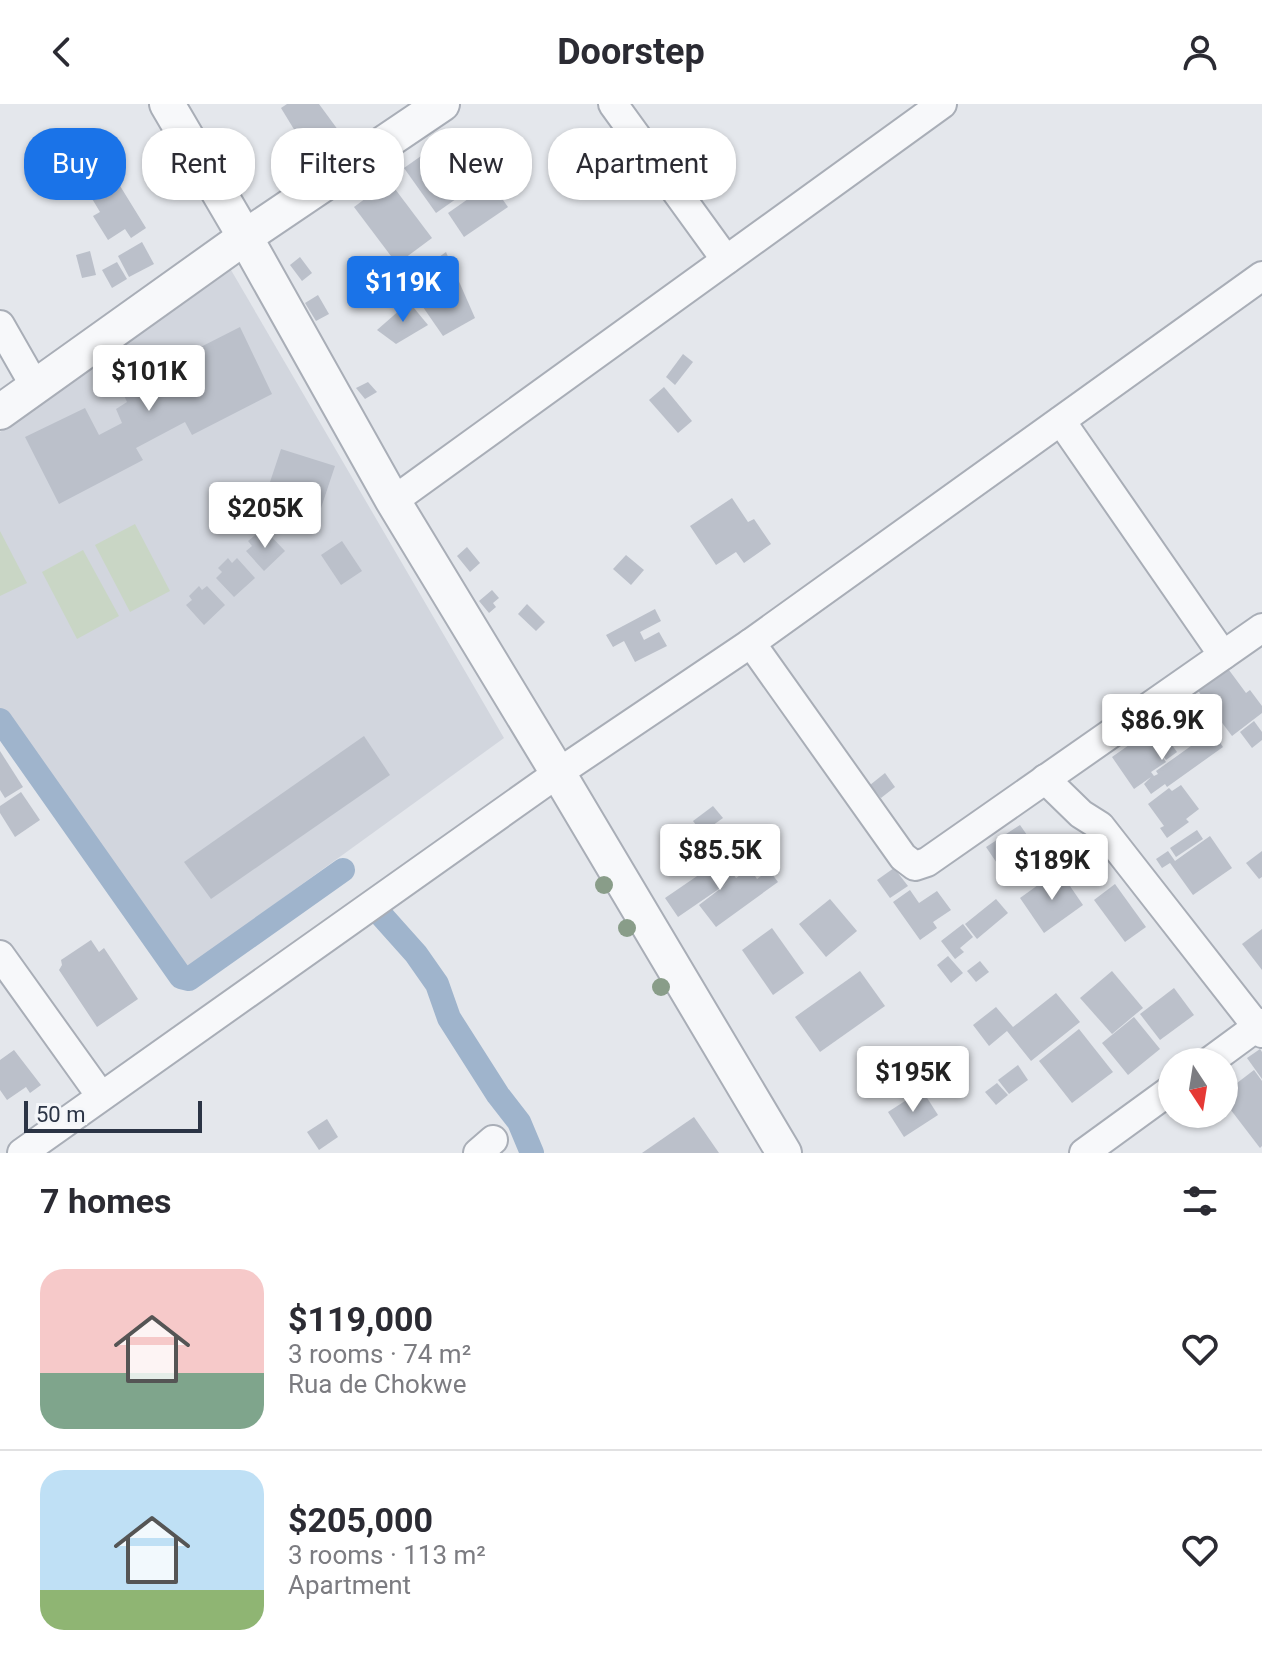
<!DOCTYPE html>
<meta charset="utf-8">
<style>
body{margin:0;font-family:Roboto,sans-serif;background:#f7f7f7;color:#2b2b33;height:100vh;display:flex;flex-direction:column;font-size:30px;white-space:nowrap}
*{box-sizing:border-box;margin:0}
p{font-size:26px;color:#7c7c81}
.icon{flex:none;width:44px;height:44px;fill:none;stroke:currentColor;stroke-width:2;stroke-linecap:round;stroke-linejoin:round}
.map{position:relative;height:1049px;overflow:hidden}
.details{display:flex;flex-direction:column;background:#fff;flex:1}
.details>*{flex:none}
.hud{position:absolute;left:24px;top:24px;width:800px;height:72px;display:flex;gap:16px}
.needle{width:52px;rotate:168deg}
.fabs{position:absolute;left:1158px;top:944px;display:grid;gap:16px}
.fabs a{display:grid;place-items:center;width:80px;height:80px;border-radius:50%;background:#fff;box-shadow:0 2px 6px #0004;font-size:40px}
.scale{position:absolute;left:24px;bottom:20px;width:178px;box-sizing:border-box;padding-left:8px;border:4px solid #2b3445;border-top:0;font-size:22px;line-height:28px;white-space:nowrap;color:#2b3445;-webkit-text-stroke:6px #f4f6f9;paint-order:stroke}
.price{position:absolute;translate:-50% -68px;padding:0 18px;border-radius:8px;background:#fff;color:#222;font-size:26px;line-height:52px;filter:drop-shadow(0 2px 4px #0008)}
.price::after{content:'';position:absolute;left:50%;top:48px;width:24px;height:18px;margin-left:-12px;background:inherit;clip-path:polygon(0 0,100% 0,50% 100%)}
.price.active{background:#1a73e8;color:#fff}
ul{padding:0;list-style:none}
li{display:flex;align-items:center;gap:24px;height:200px;padding:0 40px}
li+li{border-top:2px solid #e1e1e2}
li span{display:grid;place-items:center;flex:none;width:224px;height:160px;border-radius:24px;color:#555}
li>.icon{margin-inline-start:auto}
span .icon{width:96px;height:96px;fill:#fffc;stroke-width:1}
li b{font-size:34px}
h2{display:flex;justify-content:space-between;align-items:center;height:96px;padding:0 40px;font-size:34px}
.chip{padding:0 28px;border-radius:32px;background:#fff;box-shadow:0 2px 6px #0004;font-size:28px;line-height:72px}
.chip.active{background:#1a73e8;color:#fff}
header{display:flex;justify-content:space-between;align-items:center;height:104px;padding:0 40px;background:#fff;font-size:36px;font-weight:700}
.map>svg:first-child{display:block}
.built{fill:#d2d6de}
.green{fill:#c9d6c5}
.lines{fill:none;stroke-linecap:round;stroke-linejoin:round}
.canal{stroke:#9fb4cc;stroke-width:24}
.building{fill:#bbc0ca}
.minor-casing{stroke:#a9aeb7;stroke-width:32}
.tertiary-casing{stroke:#a9aeb7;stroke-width:38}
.minor{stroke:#f7f8fa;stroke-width:28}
.tertiary{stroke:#f7f8fa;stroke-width:34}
.tree{fill:#899d89}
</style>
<header><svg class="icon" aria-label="back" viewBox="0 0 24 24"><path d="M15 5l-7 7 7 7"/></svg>Doorstep<svg class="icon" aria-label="person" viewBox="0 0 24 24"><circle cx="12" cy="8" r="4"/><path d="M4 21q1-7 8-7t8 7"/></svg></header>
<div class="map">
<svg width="1262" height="1049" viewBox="0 0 1262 1049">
<rect width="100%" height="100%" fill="#e4e7ec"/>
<!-- built -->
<polygon class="built" points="231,166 504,634 181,868 0,612 0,328"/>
<!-- green -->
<g class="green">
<polygon points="135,420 170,487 130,508 95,441"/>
<polygon points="0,427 27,479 0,492"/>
<polygon points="83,446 119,512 77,535 42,468"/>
</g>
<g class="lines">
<!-- canal -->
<g class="canal">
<polyline points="0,616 181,873 189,875 343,766"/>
<polyline points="374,803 416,850 437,880 449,914 498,991 519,1018 532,1049"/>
</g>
</g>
<!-- building -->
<g class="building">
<polygon points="287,0 319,0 341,30 309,50 281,4"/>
<polygon points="441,38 473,83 436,109 404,64"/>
<polygon points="117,77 146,124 131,134 125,125 108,136 93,112 100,108 91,93"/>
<polygon points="389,77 432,134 397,160 354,103"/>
<polygon points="491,79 508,103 464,133 448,109"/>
<polygon points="142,138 154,160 129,173 118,152"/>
<polygon points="90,147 96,171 82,174 76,151"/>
<polygon points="446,148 475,214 443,232 405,177"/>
<polygon points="300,153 312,169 302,177 290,161"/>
<polygon points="117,158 127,175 112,184 102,166"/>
<polygon points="318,191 329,210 316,217 305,199"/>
<polygon points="409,198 428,221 396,240 377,226"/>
<polygon points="240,223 272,290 192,331 185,318 136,344 143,356 59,400 25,333 85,304 99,331 122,319 116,305 127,298 112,265 155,243 178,287 196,277 183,252"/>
<polygon points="683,250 693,258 675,281 666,273"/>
<polygon points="368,278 377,288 365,295 356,284"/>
<polygon points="664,283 692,317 678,329 649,296"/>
<polygon points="281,345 335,362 321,404 267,387"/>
<polygon points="732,394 748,418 754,415 771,440 744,459 736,448 716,461 690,422"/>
<polygon points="259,428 262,432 267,428 285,447 264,467 246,447 252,442 248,437"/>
<polygon points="342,437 362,467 341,481 321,451"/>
<polygon points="467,443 480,459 470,468 457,452"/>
<polygon points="626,451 644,466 631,481 613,465"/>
<polygon points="228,454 232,459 237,454 255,474 234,493 216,474 222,468 218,464"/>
<polygon points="199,482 202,486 207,482 225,501 204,521 186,501 192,496 189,492"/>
<polygon points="492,486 499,494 493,499 496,503 489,509 479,497"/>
<polygon points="527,500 545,518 536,527 518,510"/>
<polygon points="655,505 661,517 640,528 644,536 659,528 667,542 635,558 624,537 613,543 606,531"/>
<polygon points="1226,562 1246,589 1250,586 1262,602 1262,609 1232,632 1196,584"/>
<polygon points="1179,595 1189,608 1159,631 1149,619"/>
<polygon points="1254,617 1262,628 1262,636 1252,644 1240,628"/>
<polygon points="1212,627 1223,643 1167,683 1165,680 1151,690 1144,680 1151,673 1134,685 1112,653 1146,629 1166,658 1151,668 1154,672 1158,670 1156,667"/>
<polygon points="1164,630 1177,648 1166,656 1153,638"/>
<polygon points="364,632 390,671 211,795 184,758"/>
<polygon points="0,647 23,683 5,694 0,686"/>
<polygon points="885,669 895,683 881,694 870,681"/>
<polygon points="1181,681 1199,705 1186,715 1189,718 1167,734 1160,724 1164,722 1148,700 1169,684 1172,687"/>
<polygon points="21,688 40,716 15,733 0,709 0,702"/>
<polygon points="713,702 723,714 702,729 693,717"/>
<polygon points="1020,721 1034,741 1025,747 1032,758 1007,774 986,743"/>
<polygon points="1197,726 1203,735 1176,753 1170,744"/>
<polygon points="735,728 747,741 730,755 718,742"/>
<polygon points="1210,732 1232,764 1193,791 1170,759 1162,764 1156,755 1168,747 1175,757"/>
<polygon points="1262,747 1262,773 1259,775 1246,759"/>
<polygon points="722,755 736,774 750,764 757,775 769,766 778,778 716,823 699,801 729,778 678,813 665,794"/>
<polygon points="894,764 908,782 890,794 877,776"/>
<polygon points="1059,766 1083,801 1044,829 1020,794"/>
<polygon points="1115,780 1146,823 1125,838 1094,796"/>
<polygon points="910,786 919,799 937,787 951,806 933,818 937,824 920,836 893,798"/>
<polygon points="830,795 857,827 826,853 799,820"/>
<polygon points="996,795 1008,809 977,835 965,820"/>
<polygon points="963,820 973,833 960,844 964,848 955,855 941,837"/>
<polygon points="772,824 804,869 773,891 742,846"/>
<polygon points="1262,825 1262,866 1242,840"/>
<polygon points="91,836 99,848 104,844 138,895 97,923 59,866 62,861 61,856"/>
<polygon points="948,852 963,869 951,879 937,861"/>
<polygon points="980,857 989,868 976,878 967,867"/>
<polygon points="860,867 885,902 820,948 795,913"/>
<polygon points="1112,867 1143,904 1112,930 1080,894"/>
<polygon points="1174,884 1194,911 1160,936 1140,910"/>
<polygon points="1056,889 1080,918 1031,957 1007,927 989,942 973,921 996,903 1013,923"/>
<polygon points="1134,913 1160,945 1128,971 1102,939"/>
<polygon points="1079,925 1113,968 1072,999 1039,957"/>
<polygon points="1260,945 1262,948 1262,975 1247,954"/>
<polygon points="14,946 41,981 30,989 26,983 7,996 0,986 0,956"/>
<polygon points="1018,961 1028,976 1009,990 998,976"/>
<polygon points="952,963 961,973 949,982 941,971"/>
<polygon points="1254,966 1262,977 1262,1042 1260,1044 1224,997 1224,989"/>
<polygon points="997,979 1008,991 996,1001 985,988"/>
<polygon points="922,986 938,1011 904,1033 888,1008"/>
<polygon points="694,1013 719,1049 642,1049"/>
<polygon points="327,1015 338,1033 319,1046 307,1028"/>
</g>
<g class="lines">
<!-- minor casing -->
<g class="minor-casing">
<g id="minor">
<polyline points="613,0 726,156"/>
<polyline points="0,221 36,284"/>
<polyline points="1061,317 1223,551"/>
<polyline points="393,397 942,0"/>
<polyline points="751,539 903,753 915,762 927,758 1262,524"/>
<polyline points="1045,675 1081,710 1100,722 1262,929"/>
<polyline points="0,851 101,992"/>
<polyline points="1209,958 1262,919"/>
<polyline points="22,1049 558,669 751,539 1262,172"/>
<polyline points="478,1049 493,1036"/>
<polyline points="1084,1049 1172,985"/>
</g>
</g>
<!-- tertiary casing -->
<g class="tertiary-casing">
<g id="tertiary">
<polyline points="167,0 245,133 393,397 558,669 784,1049"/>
<polyline points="0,308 245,133 442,0"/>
</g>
</g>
<!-- minor -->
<use href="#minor" class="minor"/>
<!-- tertiary -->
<use href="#tertiary" class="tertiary"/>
</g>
<!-- trees -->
<g class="tree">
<circle cx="604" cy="781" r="9"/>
<circle cx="627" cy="824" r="9"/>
<circle cx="661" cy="883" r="9"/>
</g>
</svg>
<div class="fabs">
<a><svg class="needle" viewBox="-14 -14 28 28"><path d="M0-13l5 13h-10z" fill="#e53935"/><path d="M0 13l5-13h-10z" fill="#7c7c81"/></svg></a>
</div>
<div class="scale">50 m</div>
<b class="price active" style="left:403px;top:220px">$119K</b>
<b class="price" style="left:149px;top:309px">$101K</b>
<b class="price" style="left:265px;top:446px">$205K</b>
<b class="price" style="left:1162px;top:658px">$86.9K</b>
<b class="price" style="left:720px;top:788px">$85.5K</b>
<b class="price" style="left:1052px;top:798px">$189K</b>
<b class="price" style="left:913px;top:1010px">$195K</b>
<div class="hud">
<a class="chip active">Buy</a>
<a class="chip">Rent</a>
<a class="chip">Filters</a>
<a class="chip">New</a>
<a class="chip">Apartment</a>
</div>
</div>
<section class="details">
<h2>7 homes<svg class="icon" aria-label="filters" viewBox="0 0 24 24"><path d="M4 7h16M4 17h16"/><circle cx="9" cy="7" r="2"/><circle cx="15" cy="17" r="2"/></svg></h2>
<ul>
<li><span style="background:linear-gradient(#f6c9c9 65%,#7fa58c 0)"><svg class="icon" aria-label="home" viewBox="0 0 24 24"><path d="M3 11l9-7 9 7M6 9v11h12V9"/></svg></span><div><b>$119,000</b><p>3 rooms · 74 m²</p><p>Rua de Chokwe</p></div><svg class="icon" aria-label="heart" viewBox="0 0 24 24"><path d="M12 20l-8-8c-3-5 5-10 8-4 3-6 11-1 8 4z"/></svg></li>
<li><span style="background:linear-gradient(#bfe0f5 75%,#8fb573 0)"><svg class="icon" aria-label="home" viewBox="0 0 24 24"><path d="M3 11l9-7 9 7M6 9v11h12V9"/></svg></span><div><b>$205,000</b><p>3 rooms · 113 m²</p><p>Apartment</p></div><svg class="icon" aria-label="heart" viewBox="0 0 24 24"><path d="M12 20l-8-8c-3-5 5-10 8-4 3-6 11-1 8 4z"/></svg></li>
</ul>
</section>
